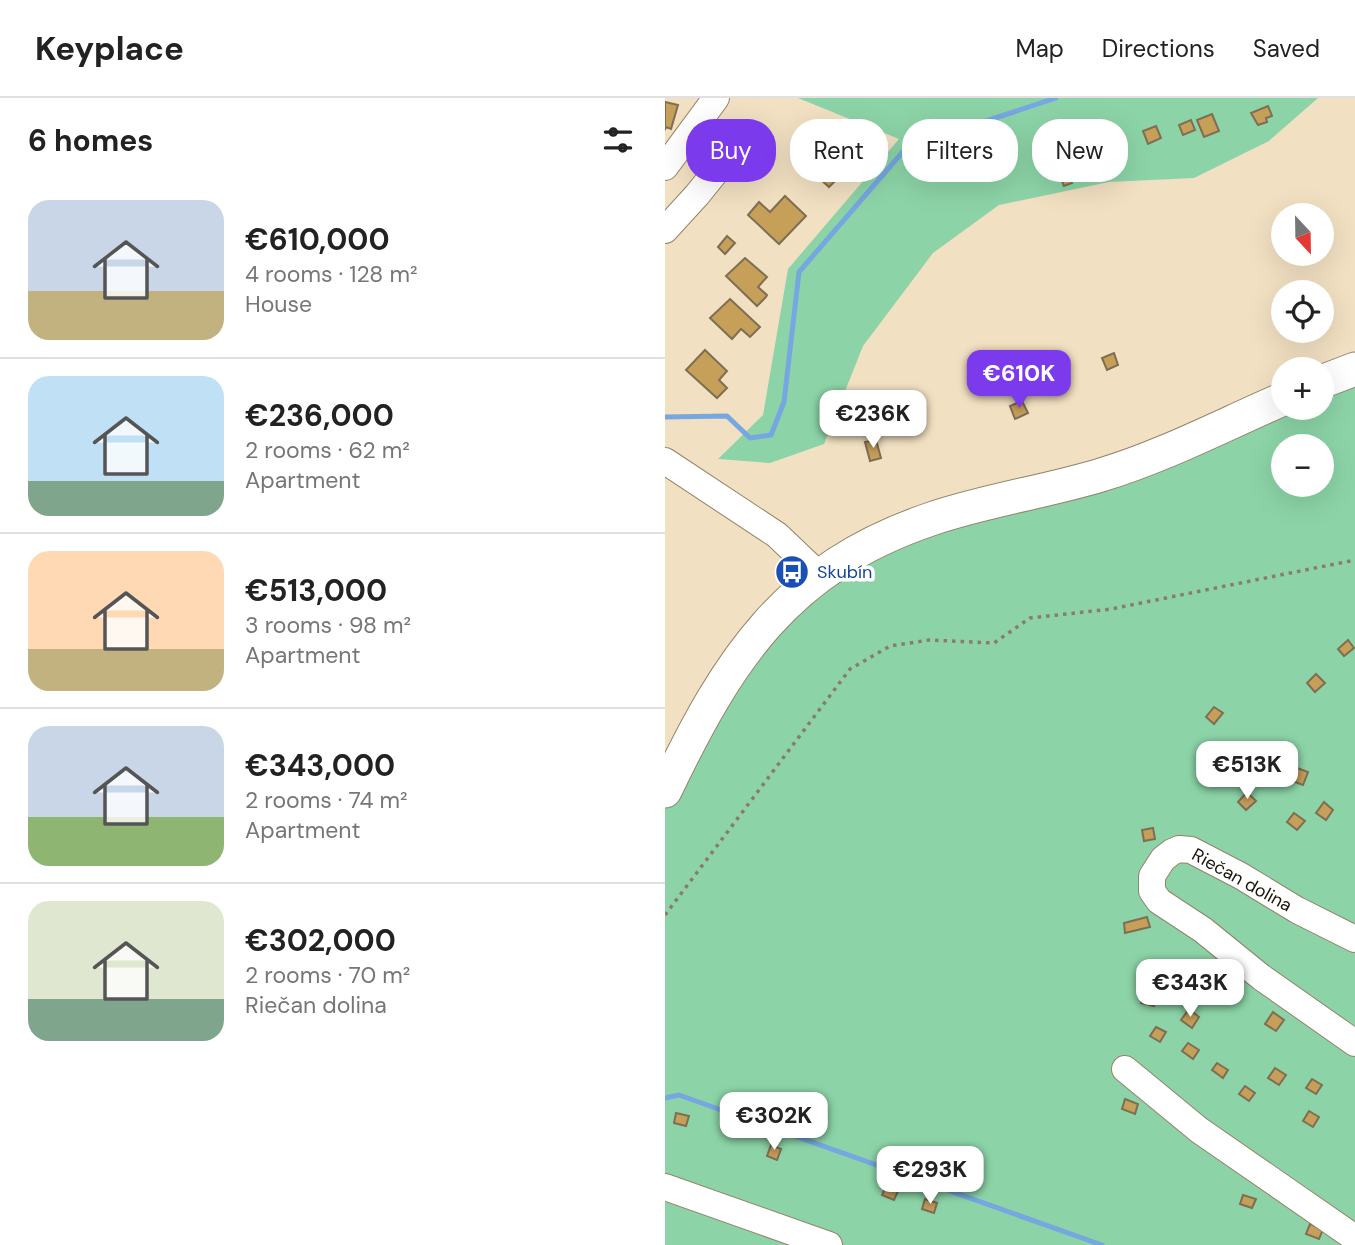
<!DOCTYPE html>
<meta charset="utf-8">
<style>
body{margin:0;font-family:"DM Sans",sans-serif;background:#f2f2f2;color:#222;height:100vh;display:flex;flex-direction:column;font-size:26px;white-space:nowrap}
*{box-sizing:border-box;margin:0}
p{font-size:23px;color:#767676}
.icon{flex:none;width:38px;height:38px;fill:none;stroke:currentColor;stroke-width:2;stroke-linecap:round;stroke-linejoin:round}
.map{position:relative;flex:1;overflow:hidden}
.sheet{display:flex;flex-direction:column;background:#fff;width:665px}
.sheet>*{flex:none}
.banner{position:absolute;left:21px;top:21px;width:564px;height:63px;display:flex;gap:14px}
.needle{width:46px;rotate:158deg}
.tools{position:absolute;left:606px;top:105px;display:grid;gap:14px}
.tools a{display:grid;place-items:center;width:63px;height:63px;border-radius:50%;background:#fff;box-shadow:0 7px 28px #0002;font-size:35px}
.price{position:absolute;translate:-50% -60px;padding:0 16px;border-radius:14px;background:#fff;color:#222;font-size:23px;line-height:46px;filter:drop-shadow(0 2px 4px #0008)}
.price::after{content:'';position:absolute;left:50%;top:42px;width:21px;height:16px;margin-left:-10px;background:inherit;clip-path:polygon(0 0,100% 0,50% 100%)}
.price.current{background:#7c3aed;color:#fff}
ul{padding:0;list-style:none}
li{display:flex;align-items:center;gap:21px;height:175px;padding:0 28px}
li+li{border-top:2px solid #e0e0e0}
li span{display:grid;place-items:center;flex:none;width:196px;height:140px;border-radius:21px;color:#555}
li>.icon{margin-inline-start:auto}
span .icon{width:84px;height:84px;fill:#fffc;stroke-width:1}
li b{font-size:30px}
h2{display:flex;justify-content:space-between;align-items:center;height:84px;padding:0 28px;font-size:30px}
.chip{padding:0 24px;border-radius:28px;background:#fff;box-shadow:0 7px 28px #0002;font-size:24px;line-height:63px}
.chip.current{background:#7c3aed;color:#fff}
header{display:flex;align-items:center;gap:42px;box-sizing:border-box;height:98px;padding:0 35px;background:#fff;border-bottom:2px solid #e0e0e0}
header strong{font-size:33px}
nav{display:flex;gap:38px;margin-inline-start:auto;font-size:24px}
main{display:flex;flex:1;min-height:0}
.map>svg:first-child{display:block}
.green{fill:#8cd4a7;fill-rule:evenodd}
.lines{fill:none;stroke-linecap:round;stroke-linejoin:round}
.stream{stroke:#76a7e0;stroke-width:5}
.building{fill:#c69f59;stroke:#7e6e53;stroke-width:2}
.minor-casing{stroke:#938368;stroke-width:28}
.major-casing{stroke:#938368;stroke-width:35}
.path{stroke:#897d68;stroke-width:3.5;stroke-dasharray:3.5 5;stroke-linecap:butt}
.minor{stroke:#fff;stroke-width:26}
.major{stroke:#fff;stroke-width:33}
.labels{text-anchor:middle;stroke-width:7;stroke-linejoin:round;paint-order:stroke}
.transit-label{font-size:18px;fill:#164399;stroke:#fff;text-anchor:start}
.street-label{font-size:18px;fill:#1b140a;stroke:#fff}
</style>
<header>
<strong>Keyplace</strong>
<nav><a>Map</a><a>Directions</a><a>Saved</a></nav>
</header>
<main>
<section class="sheet">
<h2>6 homes<svg class="icon" aria-label="filters" viewBox="0 0 24 24"><path d="M4 7h16M4 17h16"/><circle cx="9" cy="7" r="2"/><circle cx="15" cy="17" r="2"/></svg></h2>
<ul>
<li><span style="background:linear-gradient(#c9d6e8 65%,#c2b280 0)"><svg class="icon" aria-label="home" viewBox="0 0 24 24"><path d="M3 11l9-7 9 7M6 9v11h12V9"/></svg></span><div><b>€610,000</b><p>4 rooms · 128 m²</p><p>House</p></div></li>
<li><span style="background:linear-gradient(#bfe0f5 75%,#7fa58c 0)"><svg class="icon" aria-label="home" viewBox="0 0 24 24"><path d="M3 11l9-7 9 7M6 9v11h12V9"/></svg></span><div><b>€236,000</b><p>2 rooms · 62 m²</p><p>Apartment</p></div></li>
<li><span style="background:linear-gradient(#ffd9b3 70%,#c2b280 0)"><svg class="icon" aria-label="home" viewBox="0 0 24 24"><path d="M3 11l9-7 9 7M6 9v11h12V9"/></svg></span><div><b>€513,000</b><p>3 rooms · 98 m²</p><p>Apartment</p></div></li>
<li><span style="background:linear-gradient(#c9d6e8 65%,#8fb573 0)"><svg class="icon" aria-label="home" viewBox="0 0 24 24"><path d="M3 11l9-7 9 7M6 9v11h12V9"/></svg></span><div><b>€343,000</b><p>2 rooms · 74 m²</p><p>Apartment</p></div></li>
<li><span style="background:linear-gradient(#dfe7d0 70%,#7fa58c 0)"><svg class="icon" aria-label="home" viewBox="0 0 24 24"><path d="M3 11l9-7 9 7M6 9v11h12V9"/></svg></span><div><b>€302,000</b><p>2 rooms · 70 m²</p><p>Riečan dolina</p></div></li>
</ul>
</section>
<div class="map">
<svg width="690" height="1147" viewBox="0 0 690 1147">
<rect width="100%" height="100%" fill="#f2e0c2"/>
<!-- green -->
<g class="green">
<polygon points="133,0 653,0 604,43 529,80 444,84 334,107 268,155 198,248 159,346 105,365 53,361 98,317 123,171 234,41"/>
<path d="M690 286V1147H0V711L46 616 111 515 231 450 629 310H656V298ZM618 348H656V387H618Z"/>
</g>
<g class="lines">
<!-- stream -->
<g class="stream">
<polyline points="0,319 62,318 85,340 106,337 119,304 134,174 242,49 391,0"/>
<polyline points="0,1000 14,997 437,1147"/>
</g>
</g>
<!-- building -->
<g class="building">
<polygon points="0,4 13,7 6,31 1,29 0,32"/>
<polygon points="603,8 607,18 601,20 602,24 593,27 586,15"/>
<polygon points="547,16 554,33 539,39 532,22"/>
<polygon points="526,22 530,32 518,37 514,27"/>
<polygon points="491,28 496,40 483,46 478,33"/>
<polygon points="173,46 186,58 174,71 178,75 164,89 143,70 149,59 156,63"/>
<polygon points="401,71 407,85 399,88 393,74"/>
<polygon points="120,98 141,118 114,146 83,117 94,104 105,114"/>
<polygon points="62,138 70,145 60,156 53,149"/>
<polygon points="80,160 102,179 93,189 102,197 101,199 92,208 61,178"/>
<polygon points="65,201 95,229 85,239 76,231 67,241 45,220"/>
<polygon points="40,252 62,273 54,282 62,290 52,300 21,272"/>
<polygon points="449,255 453,267 442,272 437,260"/>
<polygon points="357,303 363,315 350,321 345,308"/>
<polygon points="211,342 216,360 205,363 200,344"/>
<polygon points="683,542 689,550 679,558 673,551"/>
<polygon points="651,576 660,585 650,594 642,585"/>
<polygon points="549,609 558,615 549,626 541,619"/>
<polygon points="632,670 643,674 638,687 627,683"/>
<polygon points="582,694 591,703 581,712 573,704"/>
<polygon points="659,704 668,712 661,722 651,715"/>
<polygon points="629,715 640,723 632,732 622,724"/>
<polygon points="488,730 490,741 479,743 477,732"/>
<polygon points="482,819 485,829 460,835 459,825"/>
<polygon points="478,896 491,899 489,908 476,905"/>
<polygon points="524,911 534,919 527,930 516,922"/>
<polygon points="608,914 619,922 611,933 600,926"/>
<polygon points="491,929 501,934 495,944 485,938"/>
<polygon points="523,945 534,952 528,961 517,953"/>
<polygon points="552,965 563,972 558,980 547,972"/>
<polygon points="610,970 621,977 614,987 603,980"/>
<polygon points="647,981 657,987 651,996 641,990"/>
<polygon points="580,988 590,995 584,1003 574,996"/>
<polygon points="460,1001 473,1006 470,1016 457,1011"/>
<polygon points="644,1013 654,1019 648,1029 638,1023"/>
<polygon points="11,1015 24,1018 21,1028 9,1025"/>
<polygon points="106,1047 116,1051 112,1062 102,1058"/>
<polygon points="221,1088 233,1093 229,1102 217,1097"/>
<polygon points="578,1097 591,1101 587,1110 575,1106"/>
<polygon points="260,1101 272,1105 269,1115 257,1111"/>
<polygon points="645,1126 658,1131 654,1141 641,1136"/>
</g>
<g class="lines">
<!-- minor casing -->
<g class="minor-casing">
<g id="minor">
<polyline points="0,69 51,0"/>
<polyline points="0,132 32,97 82,35"/>
<polyline points="0,363 112,437 155,478"/>
<polyline points="690,841 632,812 576,778 526,752 514,751 507,754 498,761 487,778 487,793 494,803 538,832 596,879 690,945"/>
<polyline points="460,971 534,1032 690,1140"/>
<polyline points="0,1089 164,1147"/>
</g>
</g>
<!-- major casing -->
<g class="major-casing">
<g id="major">
<polyline points="656,284 690,271"/>
<path d="M0 693C63 561 121 470 266 421 322 402 380 394 436 377 499 358 558 327 618 301"/>
</g>
</g>
<!-- path -->
<polyline class="path" points="0,817 185,571 225,548 264,542 329,545 365,520 446,511 690,462"/>
<!-- minor -->
<use href="#minor" class="minor"/>
<!-- major -->
<use href="#major" class="major"/>
</g>
<!-- icons -->
<defs>
<g id="bus-disc" transform="scale(1.75)"><circle r="9.5" fill="#1a4fb4" stroke="#fff"/><path d="M-5-6H5V4H4V6H2V4H-2V6H-4V4H-5ZM-3.5-4V0h7V-4ZM-3.5 1.2v1.5H-2V1.2ZM2 1.2v1.5H3.5V1.2Z" fill="#fff"/></g>
</defs>
<g fill-rule="evenodd">
<use href="#bus-disc" x="127" y="474"/>
</g>
<g class="labels">
<!-- transit labels -->
<g class="transit-label">
<text x="152" y="480">Skubín</text>
</g>
<!-- street labels -->
<g class="street-label">
<text transform="translate(577 782) rotate(29)" y="6">Riečan dolina</text>
</g>
</g>
</svg>
<div class="tools">
<a><svg class="needle" viewBox="-14 -14 28 28"><path d="M0-13l5 13h-10z" fill="#e53935"/><path d="M0 13l5-13h-10z" fill="#767676"/></svg></a>
<a><svg class="icon" aria-label="locate" viewBox="0 0 24 24"><circle cx="12" cy="12" r="6"/><path d="M12 2v4M12 18v4M2 12h4M18 12h4"/></svg></a>
<a>+</a>
<a>−</a>
</div>
<b class="price current" style="left:354px;top:312px">€610K</b>
<b class="price" style="left:208px;top:352px">€236K</b>
<b class="price" style="left:582px;top:703px">€513K</b>
<b class="price" style="left:525px;top:921px">€343K</b>
<b class="price" style="left:109px;top:1054px">€302K</b>
<b class="price" style="left:265px;top:1108px">€293K</b>
<div class="banner">
<a class="chip current">Buy</a>
<a class="chip">Rent</a>
<a class="chip">Filters</a>
<a class="chip">New</a>
</div>
</div>
</main>
